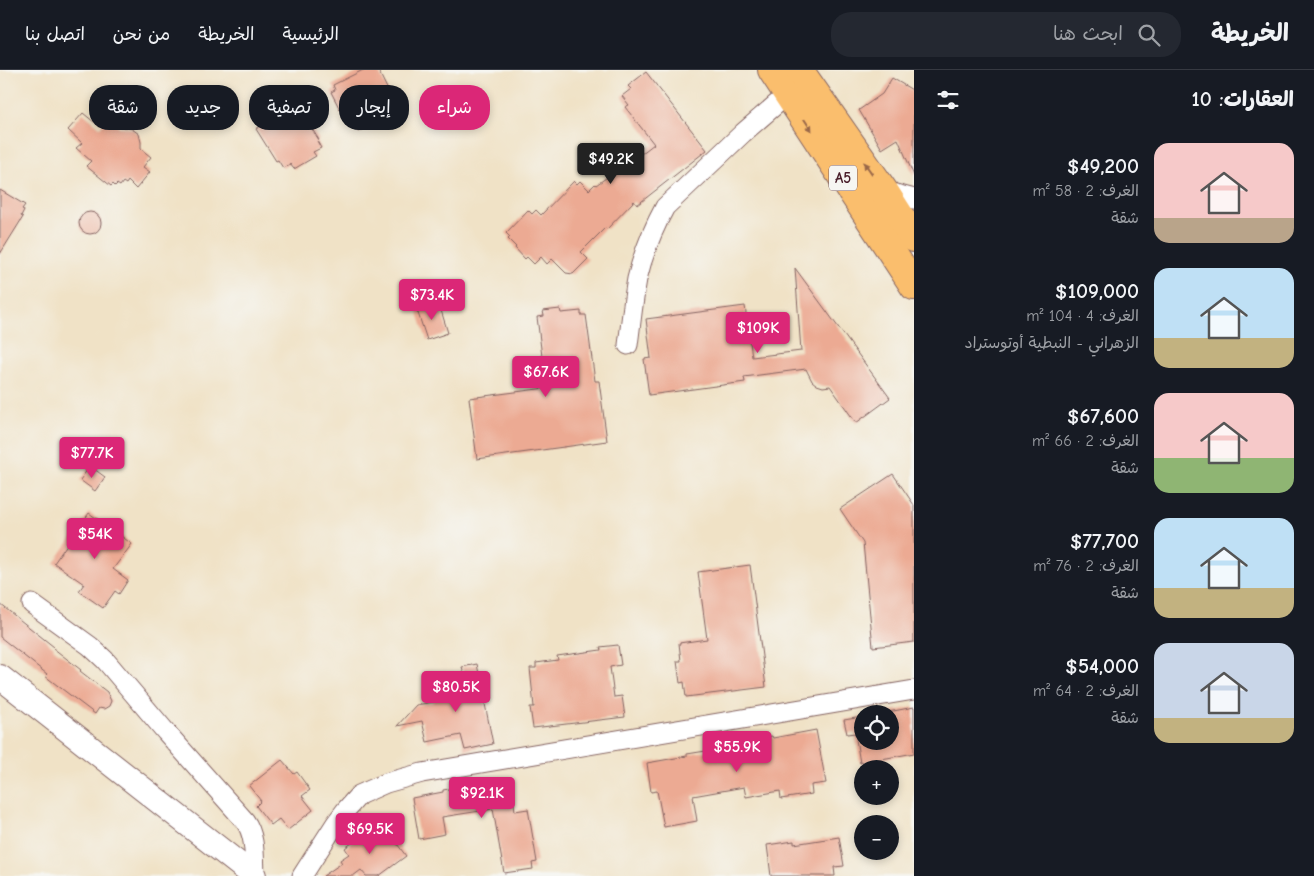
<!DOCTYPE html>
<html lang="ar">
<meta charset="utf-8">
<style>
body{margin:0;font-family:"Comic Neue","Playpen Sans Arabic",sans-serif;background:#242831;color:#f1f3f6;direction:rtl;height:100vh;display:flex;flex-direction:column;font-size:19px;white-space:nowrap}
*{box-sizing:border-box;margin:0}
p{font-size:16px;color:#9ea1a6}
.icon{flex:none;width:28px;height:28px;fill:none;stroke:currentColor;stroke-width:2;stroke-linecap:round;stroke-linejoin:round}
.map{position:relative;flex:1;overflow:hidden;direction:ltr}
.sheet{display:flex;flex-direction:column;background:#171b24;width:400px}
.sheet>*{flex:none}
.top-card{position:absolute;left:15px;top:15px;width:475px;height:45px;direction:rtl;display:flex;gap:10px}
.fabs{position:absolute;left:854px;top:635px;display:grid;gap:10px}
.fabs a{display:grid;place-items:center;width:45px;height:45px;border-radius:50%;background:#171b24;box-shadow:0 2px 8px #0003;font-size:25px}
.price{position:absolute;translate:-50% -42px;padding:0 11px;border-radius:5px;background:#db2777;color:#fff;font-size:16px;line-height:32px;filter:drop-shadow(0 1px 2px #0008)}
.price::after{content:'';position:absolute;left:50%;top:30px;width:15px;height:11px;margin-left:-8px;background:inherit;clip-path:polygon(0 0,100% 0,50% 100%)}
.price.on{background:#222;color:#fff}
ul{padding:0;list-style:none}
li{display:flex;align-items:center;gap:15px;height:125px;padding:0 20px}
li span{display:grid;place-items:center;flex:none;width:140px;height:100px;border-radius:15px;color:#555}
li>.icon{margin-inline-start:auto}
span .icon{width:60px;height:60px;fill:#fffc;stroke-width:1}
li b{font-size:21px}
h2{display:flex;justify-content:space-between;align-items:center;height:60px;padding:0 20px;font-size:21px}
.pill{padding:0 18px;border-radius:20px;background:#171b24;box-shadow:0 2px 8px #0003;font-size:18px;line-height:45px}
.pill.on{background:#db2777;color:#fff}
header{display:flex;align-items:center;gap:30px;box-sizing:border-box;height:70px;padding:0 25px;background:#171b24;border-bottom:1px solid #363941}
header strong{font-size:24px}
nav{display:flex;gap:28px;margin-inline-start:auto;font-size:18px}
.search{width:350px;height:45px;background:#242831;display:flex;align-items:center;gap:12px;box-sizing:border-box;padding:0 18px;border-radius:20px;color:#9ea1a6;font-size:19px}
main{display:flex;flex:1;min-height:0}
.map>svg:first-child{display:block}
.building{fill:#ecaa93}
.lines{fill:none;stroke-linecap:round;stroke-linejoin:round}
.minor-casing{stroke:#846361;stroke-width:21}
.tertiary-casing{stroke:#846361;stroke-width:26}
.trunk-casing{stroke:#846361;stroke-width:30}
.minor{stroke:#fff;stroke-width:19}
.tertiary{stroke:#fff;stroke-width:24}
.trunk{stroke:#fabe6d;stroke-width:28}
.oneway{fill:#996749}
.labels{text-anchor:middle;stroke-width:5;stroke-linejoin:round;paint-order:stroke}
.shield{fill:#f6f6f2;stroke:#7e6067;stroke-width:1}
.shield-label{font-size:15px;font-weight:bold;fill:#4a1f2b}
</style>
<header>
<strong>الخريطة</strong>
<div class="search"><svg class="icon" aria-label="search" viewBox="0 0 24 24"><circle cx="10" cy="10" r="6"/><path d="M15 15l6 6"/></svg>ابحث هنا</div>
<nav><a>الرئيسية</a><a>الخريطة</a><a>من نحن</a><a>اتصل بنا</a></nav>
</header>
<main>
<section class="sheet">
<h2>العقارات: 10<svg class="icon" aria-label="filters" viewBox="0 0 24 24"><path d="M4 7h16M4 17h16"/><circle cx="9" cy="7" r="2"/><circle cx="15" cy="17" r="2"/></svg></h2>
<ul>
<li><span style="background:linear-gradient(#f6c9c9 75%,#b9a48a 0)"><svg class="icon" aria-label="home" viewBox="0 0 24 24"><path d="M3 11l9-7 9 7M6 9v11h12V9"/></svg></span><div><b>$49,200</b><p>الغرف: 2 · 58 m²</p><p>شقة</p></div></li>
<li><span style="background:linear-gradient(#bfe0f5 70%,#c2b280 0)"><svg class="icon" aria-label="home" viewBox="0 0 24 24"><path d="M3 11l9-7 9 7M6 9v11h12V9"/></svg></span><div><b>$109,000</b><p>الغرف: 4 · 104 m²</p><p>الزهراني - النبطية أوتوستراد</p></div></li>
<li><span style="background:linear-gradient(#f6c9c9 65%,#8fb573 0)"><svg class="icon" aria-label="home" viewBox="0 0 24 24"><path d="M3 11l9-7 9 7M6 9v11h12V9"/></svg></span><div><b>$67,600</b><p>الغرف: 2 · 66 m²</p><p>شقة</p></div></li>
<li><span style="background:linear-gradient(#bfe0f5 70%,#c2b280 0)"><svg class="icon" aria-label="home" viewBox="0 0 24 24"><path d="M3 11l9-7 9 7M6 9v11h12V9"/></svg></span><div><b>$77,700</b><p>الغرف: 2 · 76 m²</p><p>شقة</p></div></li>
<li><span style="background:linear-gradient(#c9d6e8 75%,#c2b280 0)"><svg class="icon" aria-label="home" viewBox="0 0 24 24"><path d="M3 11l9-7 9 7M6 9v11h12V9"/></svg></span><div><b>$54,000</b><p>الغرف: 2 · 64 m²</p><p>شقة</p></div></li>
</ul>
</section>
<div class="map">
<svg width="914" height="806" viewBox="0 0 914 806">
<rect width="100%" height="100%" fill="#f6f6f2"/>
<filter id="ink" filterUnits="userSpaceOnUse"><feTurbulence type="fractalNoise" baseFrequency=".02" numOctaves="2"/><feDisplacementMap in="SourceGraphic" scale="10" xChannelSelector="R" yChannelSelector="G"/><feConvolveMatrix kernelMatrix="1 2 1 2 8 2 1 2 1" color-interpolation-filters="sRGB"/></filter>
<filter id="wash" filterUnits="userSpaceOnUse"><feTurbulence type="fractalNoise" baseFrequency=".0096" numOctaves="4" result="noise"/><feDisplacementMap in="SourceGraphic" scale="20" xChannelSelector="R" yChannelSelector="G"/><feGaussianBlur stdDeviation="1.12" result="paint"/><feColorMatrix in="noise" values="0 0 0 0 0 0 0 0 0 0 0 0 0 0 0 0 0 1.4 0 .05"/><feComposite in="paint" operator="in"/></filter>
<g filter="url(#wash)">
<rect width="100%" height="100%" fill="#f0e2c6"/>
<g id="blocks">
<!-- building -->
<g class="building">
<polygon points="363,0 378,0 397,39 394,41 395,44 358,62 354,53 348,55 331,22 335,20 333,15"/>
<polygon points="646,2 707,80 637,135 634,131 607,159 605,158 581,182 588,189 573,204 566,203 552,189 547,194 541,187 534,194 527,187 525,189 515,178 516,177 508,169 510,167 506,163 528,140 532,144 536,140 541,145 574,111 577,114 580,111 589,120 595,114 596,115 623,96 624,97 654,74 625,37 629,35 622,26 631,19 628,16"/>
<polygon points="892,8 914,21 914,106 898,69 882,79 859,40 882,24"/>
<polygon points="282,31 287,39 296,34 319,70 317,71 321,78 313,82 316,86 294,99 290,94 283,98 278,90 276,91 256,59 265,53 260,44"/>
<polygon points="83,43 100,57 108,49 118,57 124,57 132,59 139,64 141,72 141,79 151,87 143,97 150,102 136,119 128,111 126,114 123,112 120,116 117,114 115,116 113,114 111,116 86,96 91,91 76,78 82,73 68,60"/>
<polygon points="0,120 25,135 22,139 24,140 21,146 23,147 0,184"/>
<circle cx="90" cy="153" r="11"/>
<polygon points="795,198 890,328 856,353 830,316 823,317 817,315 812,311 806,299 744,307 745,312 649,325 644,289 651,288 646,249 745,236 752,287 801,281"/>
<polygon points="415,234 440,237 448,263 427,270"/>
<polygon points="560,239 561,243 581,241 581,245 586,245 595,311 599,311 607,371 477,389 469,328 546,318 537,247 544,246 543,241"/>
<polygon points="90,396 105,407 95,421 80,410"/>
<polygon points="893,404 914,435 914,572 873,577 863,473 840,439"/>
<polygon points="89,443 132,474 113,499 128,510 119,524 115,521 103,538 79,521 84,514 54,493"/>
<polygon points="750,495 766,617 686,627 684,612 680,613 677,591 681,591 679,573 707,569 698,502"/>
<polygon points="0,534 54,577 53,578 81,600 80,601 107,622 111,631 109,636 104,639 99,638 95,644 45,606 47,604 0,567"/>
<polygon points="618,575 621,595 610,597 614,627 622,626 625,647 533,658 530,637 534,637 530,598 536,598 536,593 558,590 557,586 601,580 600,577"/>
<polygon points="477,594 493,674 465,680 461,665 427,672 422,651 397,656 416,635 434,632 433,627 444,624 442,615 465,610 462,597"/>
<polygon points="914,637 914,683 860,693 855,663 847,664 844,650 862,647 862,671 890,671 890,644 878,644"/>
<polygon points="816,660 826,713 811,715 812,724 781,729 780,721 746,727 744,717 693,726 697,751 664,757 657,721 651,722 647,693 687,686 687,684 756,673 755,669 772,666 773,668"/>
<polygon points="282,690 294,704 297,702 310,720 302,726 313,740 288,760 279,749 271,755 256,736 261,731 249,716"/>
<polygon points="511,709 515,741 528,739 537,792 532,793 533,799 504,803 493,739 442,747 445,764 419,769 412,728 443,722 443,720"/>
<polygon points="381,752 406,786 379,806 366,806 361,800 353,806 323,806 342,793 340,790 349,784 345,778"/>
<polygon points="839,767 844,796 834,797 835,806 771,806 767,775 794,771 794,774"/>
</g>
</g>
</g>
<g filter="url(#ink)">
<use href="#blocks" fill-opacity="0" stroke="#846361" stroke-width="1"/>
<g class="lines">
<!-- minor casing -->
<g class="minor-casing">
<g id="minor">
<polyline points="884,121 914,129"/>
<path d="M628 275C631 253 633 231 637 209 643 184 653 159 665 137L743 63 788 24"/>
<path d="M32 534 90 576 105 590 166 662 245 751C256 766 254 788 255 806"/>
<polyline points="302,806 336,753 345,741 359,725 386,713 422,703 914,620"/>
</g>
</g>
<!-- tertiary casing -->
<g class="tertiary-casing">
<polyline id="tertiary" points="0,607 254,806"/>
</g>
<!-- trunk casing -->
<g class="trunk-casing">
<g id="trunk">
<polyline points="772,0 914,216"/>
<polyline points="799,0 884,121 914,168"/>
</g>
</g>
<!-- minor -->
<use href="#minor" class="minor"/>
<!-- tertiary -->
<use href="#tertiary" class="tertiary"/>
<!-- trunk -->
<use href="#trunk" class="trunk"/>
</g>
<!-- one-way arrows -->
<defs><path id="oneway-solid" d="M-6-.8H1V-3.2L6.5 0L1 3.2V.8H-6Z" transform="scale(1.25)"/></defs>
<g class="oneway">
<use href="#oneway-solid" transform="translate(808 55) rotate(57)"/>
<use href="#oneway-solid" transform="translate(868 98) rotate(-125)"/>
</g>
</g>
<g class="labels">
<!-- shield labels -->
<rect class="shield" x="829" y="95.5" width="28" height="25" rx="4"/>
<g class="shield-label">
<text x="843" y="113">A5</text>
</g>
</g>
</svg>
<div class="fabs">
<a><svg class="icon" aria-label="locate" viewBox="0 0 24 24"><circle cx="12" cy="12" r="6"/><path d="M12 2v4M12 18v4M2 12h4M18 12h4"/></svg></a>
<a>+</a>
<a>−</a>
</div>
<b class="price on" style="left:611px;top:115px">$49.2K</b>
<b class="price" style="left:432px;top:251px">$73.4K</b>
<b class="price" style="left:758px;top:284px">$109K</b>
<b class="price" style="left:546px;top:328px">$67.6K</b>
<b class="price" style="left:92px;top:409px">$77.7K</b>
<b class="price" style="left:95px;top:490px">$54K</b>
<b class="price" style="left:456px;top:643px">$80.5K</b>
<b class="price" style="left:737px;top:703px">$55.9K</b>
<b class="price" style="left:482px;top:749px">$92.1K</b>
<b class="price" style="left:370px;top:785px">$69.5K</b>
<div class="top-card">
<a class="pill on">شراء</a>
<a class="pill">إيجار</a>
<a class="pill">تصفية</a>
<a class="pill">جديد</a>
<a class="pill">شقة</a>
</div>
</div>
</main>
